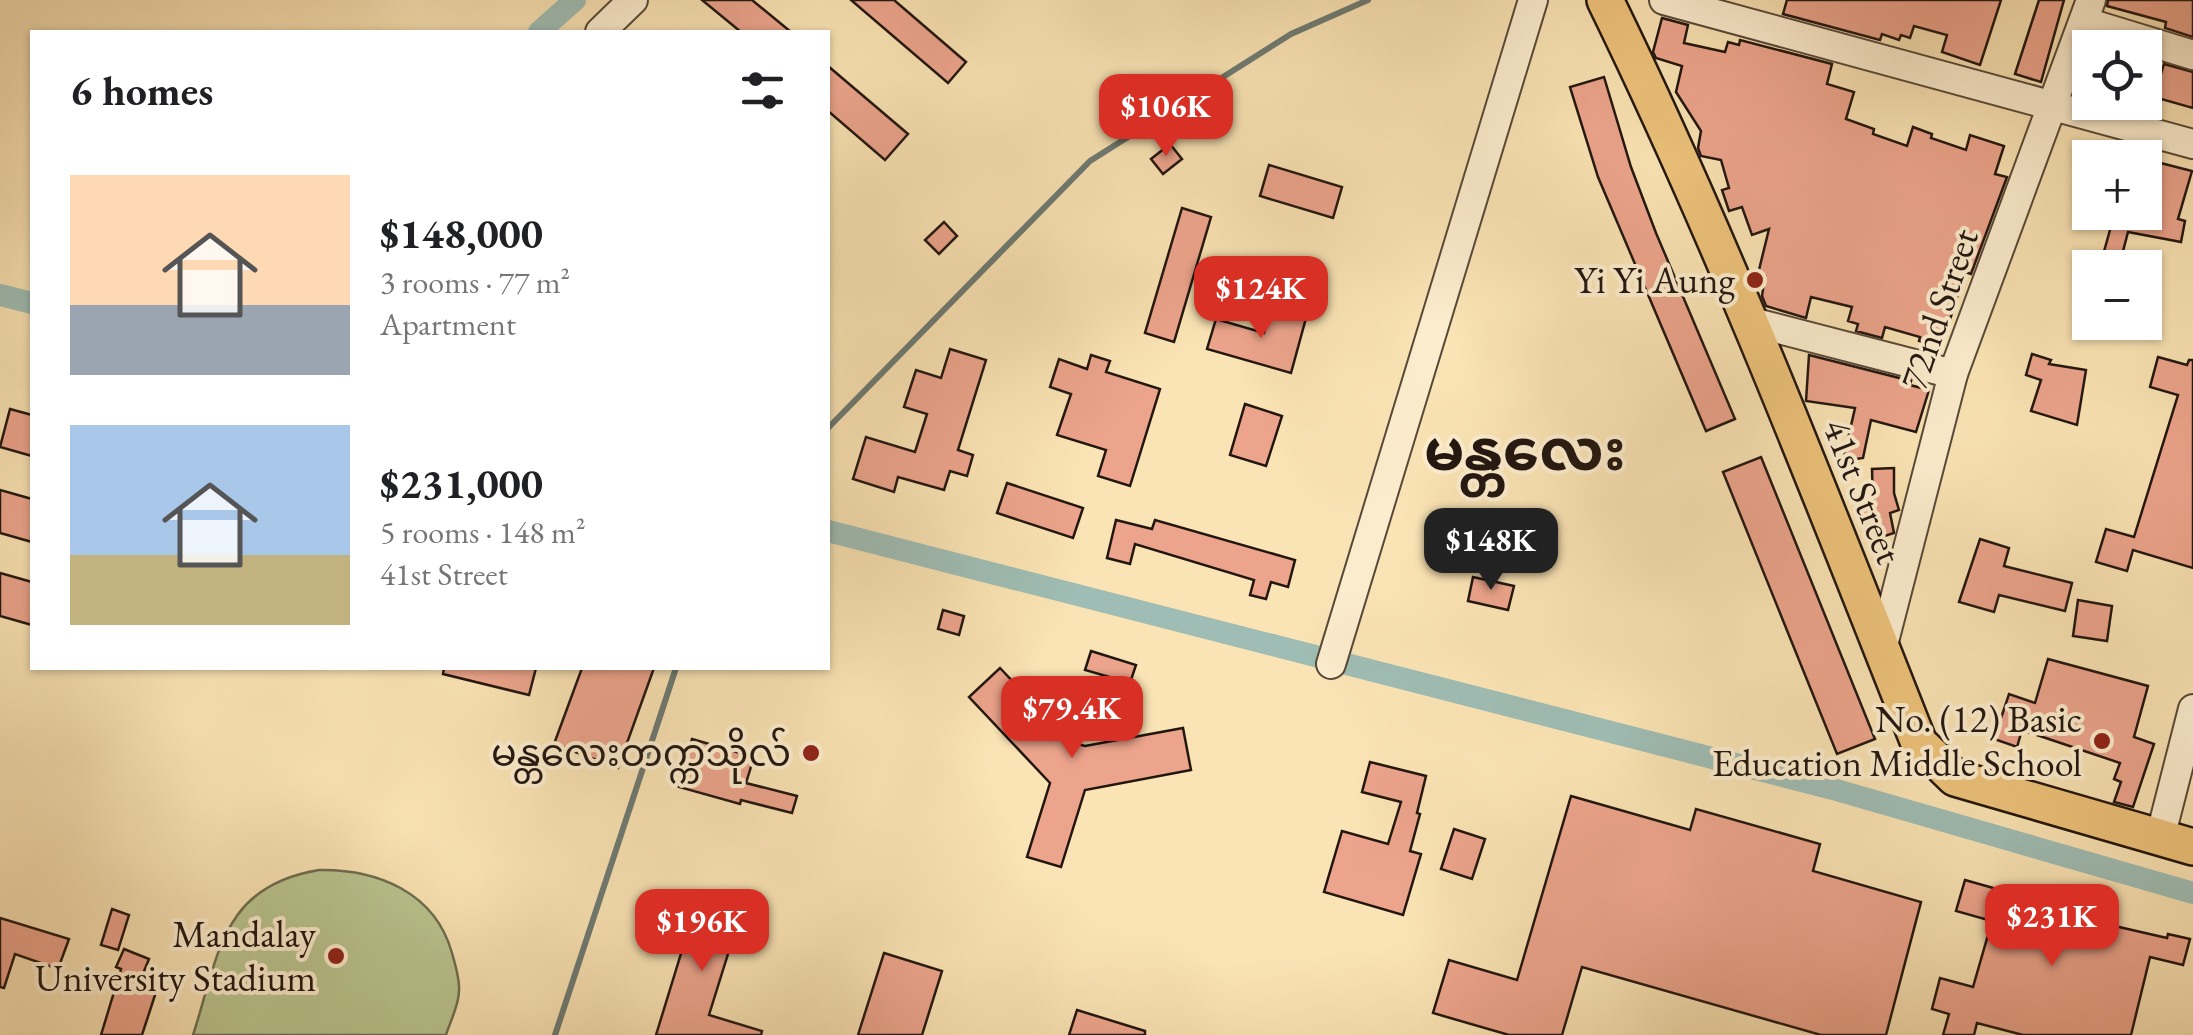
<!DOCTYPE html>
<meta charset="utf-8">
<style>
body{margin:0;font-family:"EB Garamond","Noto Sans Myanmar",serif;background:#f2f2f2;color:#202124;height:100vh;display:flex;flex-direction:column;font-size:38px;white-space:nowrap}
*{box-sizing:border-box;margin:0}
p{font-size:32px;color:#757577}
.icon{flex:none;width:55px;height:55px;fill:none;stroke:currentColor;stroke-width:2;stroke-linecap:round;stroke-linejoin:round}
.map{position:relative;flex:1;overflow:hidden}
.sheet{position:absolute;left:30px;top:30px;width:800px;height:640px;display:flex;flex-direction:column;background:#fff;border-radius:0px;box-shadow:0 2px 8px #0004}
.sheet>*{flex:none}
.controls{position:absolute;left:2072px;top:30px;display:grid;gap:20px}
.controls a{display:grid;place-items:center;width:90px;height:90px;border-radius:0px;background:#fff;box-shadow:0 2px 8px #0004;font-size:50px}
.price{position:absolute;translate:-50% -85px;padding:0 22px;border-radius:20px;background:#d93025;color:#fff;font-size:32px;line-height:65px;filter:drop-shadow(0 2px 5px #0008)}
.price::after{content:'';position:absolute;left:50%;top:60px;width:30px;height:22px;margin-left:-15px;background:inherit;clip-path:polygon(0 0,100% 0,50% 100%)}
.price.on{background:#222;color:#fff}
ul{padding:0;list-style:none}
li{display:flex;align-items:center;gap:30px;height:250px;padding:0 40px}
li span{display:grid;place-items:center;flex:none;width:280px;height:200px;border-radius:0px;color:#555}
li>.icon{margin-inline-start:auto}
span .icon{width:120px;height:120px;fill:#fffc;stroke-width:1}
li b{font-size:42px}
h2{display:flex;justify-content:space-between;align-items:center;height:120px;padding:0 40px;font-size:42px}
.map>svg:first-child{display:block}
.green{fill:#bac590;stroke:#6e6e50;stroke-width:2.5}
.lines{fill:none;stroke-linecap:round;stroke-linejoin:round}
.stream{stroke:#6d7a72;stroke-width:6}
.canal{stroke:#9fbdb4;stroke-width:22}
.building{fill:#eca48c;stroke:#221610;stroke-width:2.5}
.minor-casing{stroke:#584939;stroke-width:32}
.major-casing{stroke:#221610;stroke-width:40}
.minor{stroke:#fcedce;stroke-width:28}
.major{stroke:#edc27a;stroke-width:35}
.poi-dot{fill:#8f2418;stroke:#fcedce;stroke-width:4}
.labels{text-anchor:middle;stroke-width:8;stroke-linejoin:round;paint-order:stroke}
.poi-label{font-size:38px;fill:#221610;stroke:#fcedce;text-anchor:end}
.street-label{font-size:38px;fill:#221610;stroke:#fcedce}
.town-label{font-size:58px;font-weight:bold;fill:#221610;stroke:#fcedce}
</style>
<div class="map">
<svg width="2193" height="1035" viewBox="0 0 2193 1035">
<rect width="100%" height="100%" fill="#fae3b4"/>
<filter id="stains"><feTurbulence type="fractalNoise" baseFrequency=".002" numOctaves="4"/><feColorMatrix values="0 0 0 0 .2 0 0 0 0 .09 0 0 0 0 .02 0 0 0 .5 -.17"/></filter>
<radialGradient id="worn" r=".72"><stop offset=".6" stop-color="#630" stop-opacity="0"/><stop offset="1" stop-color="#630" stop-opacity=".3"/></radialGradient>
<!-- green -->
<path class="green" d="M319 870C377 869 435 892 452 953 455 964 460 979 459 991 459 1005 450 1022 446 1035H193C219 955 221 886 319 870Z"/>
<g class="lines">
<!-- stream -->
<g class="stream">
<polyline points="828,428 1090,161 1291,34 1368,0"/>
<polyline points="555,1035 676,668"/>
</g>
<!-- canal -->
<g class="canal">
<polyline points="539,32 575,0"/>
<polyline points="0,295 32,303"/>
<polyline points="828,531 1833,789 2193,893"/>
</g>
</g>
<!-- building -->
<g class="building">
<polygon points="702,0 752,0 791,32 741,32"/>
<polygon points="851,0 894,0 966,62 948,83"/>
<polygon points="1787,0 2001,0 1980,65 1942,52 1947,35 1914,26 1910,38 1901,35 1899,40 1882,34 1880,40 1783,14"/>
<polygon points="2039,0 2064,0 2041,82 2015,74"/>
<polygon points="2108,0 2193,0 2193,37 2165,28 2166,22 2107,6"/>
<polygon points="1662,18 1688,25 1684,43 1725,52 1728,42 1739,45 1740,40 1832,64 1827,84 1854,92 1846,119 1874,129 1873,134 1907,146 1913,127 1932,134 1931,138 1966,150 1970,135 2004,146 1995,174 2007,177 1971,274 1965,272 1941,348 1919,341 1920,337 1885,327 1882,338 1856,331 1858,324 1848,321 1852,307 1811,297 1806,318 1766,306 1762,296 1765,276 1758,274 1769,229 1752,235 1742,207 1729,211 1722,190 1729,188 1721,160 1701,156 1698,148 1701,131 1676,92 1682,66 1656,58 1653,52"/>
<polygon points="2164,64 2193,72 2193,108 2154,97"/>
<polygon points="828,66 908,134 885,160 828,111"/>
<polygon points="1604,77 1631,167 1656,233 1735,419 1706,431 1598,177 1570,87"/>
<polygon points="1170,144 1182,159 1163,174 1151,159"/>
<polygon points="2145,159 2192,171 2178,219 2185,221 2181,242 2128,232 2121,259 2103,255 2115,212 2145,212"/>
<polygon points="1269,165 1342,187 1333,218 1260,196"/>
<polygon points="1182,208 1211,217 1174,342 1145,333"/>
<polygon points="944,222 957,236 939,254 925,240"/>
<polygon points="1271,308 1306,318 1291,373 1207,349 1216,319 1264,333"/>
<polygon points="950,349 986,360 958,450 973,455 967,476 950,471 944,490 898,477 894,492 853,479 866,437 915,452 927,414 904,407 916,370 941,378"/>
<polygon points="2032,354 2051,360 2049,364 2086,370 2077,425 2031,411 2041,380 2026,375"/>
<polygon points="1091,355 1110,361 1106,372 1160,389 1130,486 1098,476 1106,450 1057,435 1071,394 1050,387 1059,359 1087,369"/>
<polygon points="1809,355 1911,381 1910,385 1929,390 1916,432 1871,420 1863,458 1843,461 1855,408 1806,401"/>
<polygon points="2158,357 2187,365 2189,360 2193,360 2193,568 2133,550 2127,571 2096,562 2106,529 2134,537 2178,395 2150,387"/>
<polygon points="1245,404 1282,416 1266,466 1230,455"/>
<polygon points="10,409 32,415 32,456 0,447"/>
<polygon points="1761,457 1875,739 1837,754 1723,472"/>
<polygon points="1894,468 1894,493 1899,510 1890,513 1894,533 1870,541 1859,506 1873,502 1872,469"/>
<polygon points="1007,483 1083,508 1073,538 997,513"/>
<polygon points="0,490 32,499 32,542 0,533"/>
<polygon points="1116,520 1152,529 1155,520 1295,560 1288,587 1271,582 1266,599 1250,595 1254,580 1135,544 1130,564 1107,558"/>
<polygon points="1980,539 2009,548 2004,566 2072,583 2065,611 1999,595 1994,612 1959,602"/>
<polygon points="0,573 32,582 32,625 0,616"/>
<polygon points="1473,577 1514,586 1508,610 1468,601"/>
<polygon points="2078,600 2112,606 2107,641 2073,636"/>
<polygon points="943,610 964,616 959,635 938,629"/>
<polygon points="1091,651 1136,665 1130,683 1085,670"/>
<polygon points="2048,659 2148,686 2134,737 2154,744 2133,807 2114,802 2121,782 2114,779 2120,763 2022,730 2017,747 1994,739 2009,694 2035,703"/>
<polygon points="444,668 536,668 529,695 443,674"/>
<polygon points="582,668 654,668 618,768 554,744"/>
<polygon points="1000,668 1070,742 1085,746 1183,728 1191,770 1085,790 1061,867 1027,857 1050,783 969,697"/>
<polygon points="692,739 754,757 746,783 797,796 792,813 741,800 740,804 679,787"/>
<polygon points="1370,762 1426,776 1417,813 1420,814 1410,851 1421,854 1403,915 1324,892 1342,831 1388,844 1401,802 1362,792"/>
<polygon points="1571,796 1690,830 1696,809 1820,844 1813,871 1921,902 1886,1035 1821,1035 1582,967 1562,1035 1509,1035 1433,1013 1449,960 1517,980"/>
<polygon points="1454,829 1485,839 1472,879 1441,869"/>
<polygon points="1965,880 2057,906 2059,897 2110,912 2106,924 2167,938 2168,934 2190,939 2183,965 2150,957 2131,1035 2023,1035 1977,1023 1974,1035 1943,1035 1949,1014 1932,1009 1940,978 1973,987 1992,921 1956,911"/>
<polygon points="699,895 742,909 709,1015 762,1031 761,1035 656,1035"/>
<polygon points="112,909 129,915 118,950 101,945"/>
<polygon points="0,918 69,939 58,969 15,954 4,988 0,987"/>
<polygon points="124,949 149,959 138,986 156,992 142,1035 101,1035 121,969 116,967"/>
<polygon points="884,953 942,971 922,1035 858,1035"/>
<polygon points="1077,1010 1145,1031 1145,1035 1069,1035"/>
</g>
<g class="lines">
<!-- minor casing -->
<g class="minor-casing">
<g id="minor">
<polyline points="1664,0 2193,144"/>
<polyline points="2085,22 2193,55"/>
<polyline points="600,32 633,0"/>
<polyline points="1748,321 1953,374"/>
<polyline points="1882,649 1953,374 2091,0"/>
<polyline points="1331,664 1533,0"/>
<polyline points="2160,838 2193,709"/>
</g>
</g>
<!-- major casing -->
<g class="major-casing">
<path id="major" d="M1605 0C1723 241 1820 493 1919 743L1955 778 2193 847"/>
</g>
<!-- minor -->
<use href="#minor" class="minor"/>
<!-- major -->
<use href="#major" class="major"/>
</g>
<!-- markers -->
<g class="poi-dot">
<circle cx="1755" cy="280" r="10"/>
<circle cx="2102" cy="741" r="10"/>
<circle cx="811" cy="753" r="10"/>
<circle cx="336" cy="956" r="10"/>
</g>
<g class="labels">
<!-- poi labels -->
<g class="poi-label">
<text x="1735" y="293">Yi Yi Aung</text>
<text x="2082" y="732">No. (12) Basic<tspan x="2082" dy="44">Education Middle School</tspan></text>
<text x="791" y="766">မန္တလေးတက္ကသိုလ်</text>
<text x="316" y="947">Mandalay<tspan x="316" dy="44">University Stadium</tspan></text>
</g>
<!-- street labels -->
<g class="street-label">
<text transform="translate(1939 309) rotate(-71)" y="13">72nd Street</text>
<text transform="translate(1863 491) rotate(68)" y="13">41st Street</text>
</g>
<!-- town labels -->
<g class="town-label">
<text x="1525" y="470">မန္တလေး</text>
</g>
</g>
<rect width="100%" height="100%" filter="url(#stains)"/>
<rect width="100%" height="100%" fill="url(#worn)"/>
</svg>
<div class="controls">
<a><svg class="icon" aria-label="locate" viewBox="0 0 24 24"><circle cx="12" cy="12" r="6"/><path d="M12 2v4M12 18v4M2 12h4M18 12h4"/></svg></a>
<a>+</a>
<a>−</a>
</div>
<b class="price" style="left:1166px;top:159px">$106K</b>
<b class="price" style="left:1261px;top:341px">$124K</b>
<b class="price on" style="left:1491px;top:593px">$148K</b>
<b class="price" style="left:1072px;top:761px">$79.4K</b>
<b class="price" style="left:2052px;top:969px">$231K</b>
<b class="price" style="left:702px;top:974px">$196K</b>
<section class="sheet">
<h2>6 homes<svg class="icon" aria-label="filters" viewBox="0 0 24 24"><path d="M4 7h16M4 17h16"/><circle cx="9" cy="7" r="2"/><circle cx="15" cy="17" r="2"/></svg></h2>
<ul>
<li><span style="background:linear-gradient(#ffd9b3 65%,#9aa5b1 0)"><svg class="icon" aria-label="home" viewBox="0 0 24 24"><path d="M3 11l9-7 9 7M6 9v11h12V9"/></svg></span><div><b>$148,000</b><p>3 rooms · 77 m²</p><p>Apartment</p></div></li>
<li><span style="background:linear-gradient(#a9c7e8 65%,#c2b280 0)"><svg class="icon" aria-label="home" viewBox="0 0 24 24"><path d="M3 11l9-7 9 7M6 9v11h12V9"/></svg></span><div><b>$231,000</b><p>5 rooms · 148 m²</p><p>41st Street</p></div></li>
</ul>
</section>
</div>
